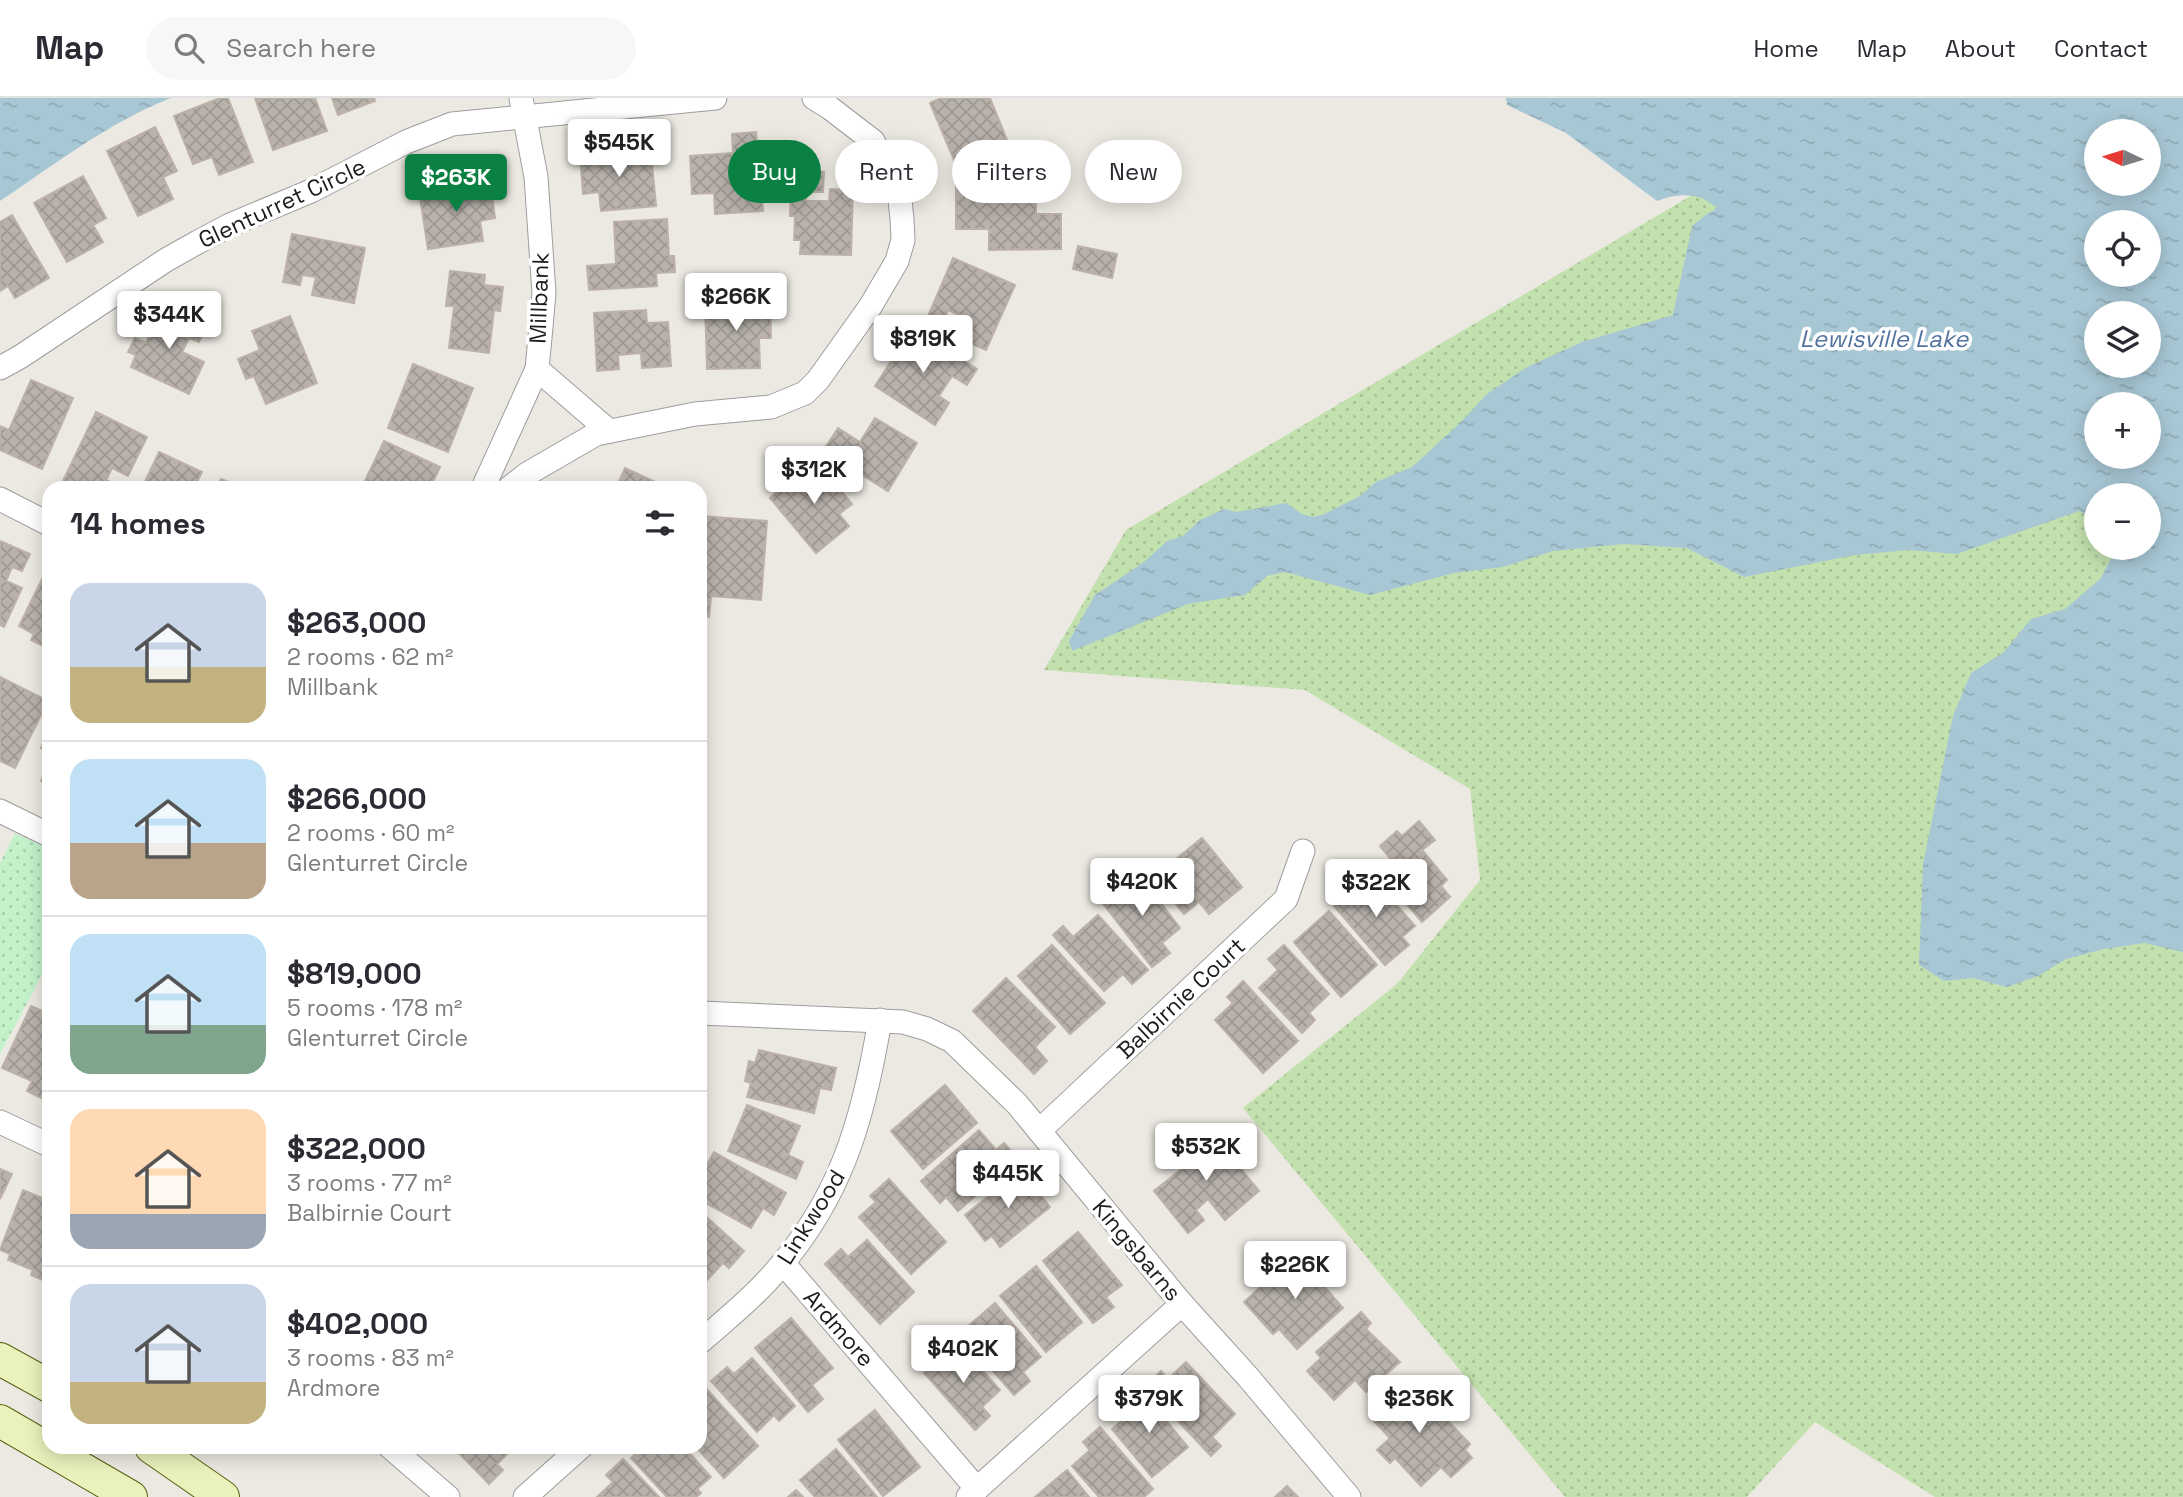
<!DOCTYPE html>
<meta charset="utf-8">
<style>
body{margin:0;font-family:"Space Grotesk",sans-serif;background:#f7f7f7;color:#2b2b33;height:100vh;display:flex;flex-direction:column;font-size:26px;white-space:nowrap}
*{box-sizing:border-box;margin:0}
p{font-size:23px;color:#7c7c81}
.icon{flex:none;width:38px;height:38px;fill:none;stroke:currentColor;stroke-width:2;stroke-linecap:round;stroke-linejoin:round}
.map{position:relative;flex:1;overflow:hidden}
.drawer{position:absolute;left:42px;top:383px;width:665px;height:973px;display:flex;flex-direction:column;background:#fff;border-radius:21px;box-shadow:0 4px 18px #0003}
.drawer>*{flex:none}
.banner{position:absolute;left:728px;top:42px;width:665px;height:63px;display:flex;gap:14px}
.needle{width:46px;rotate:274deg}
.tools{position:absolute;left:2084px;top:21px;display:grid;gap:14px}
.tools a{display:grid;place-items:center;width:77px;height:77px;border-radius:50%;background:#fff;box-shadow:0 4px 18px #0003;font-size:35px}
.price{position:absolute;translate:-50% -60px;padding:0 16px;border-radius:7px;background:#fff;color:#222;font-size:23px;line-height:46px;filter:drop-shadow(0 2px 4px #0008)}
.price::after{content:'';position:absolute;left:50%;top:42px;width:21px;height:16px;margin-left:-10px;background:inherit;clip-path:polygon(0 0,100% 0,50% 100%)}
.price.active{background:#0b8043;color:#fff}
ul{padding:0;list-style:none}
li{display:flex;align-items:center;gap:21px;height:175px;padding:0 28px}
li+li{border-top:2px solid #e1e1e2}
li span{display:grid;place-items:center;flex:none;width:196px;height:140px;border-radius:21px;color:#555}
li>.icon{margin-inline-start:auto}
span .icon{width:84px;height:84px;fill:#fffc;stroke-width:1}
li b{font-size:30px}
h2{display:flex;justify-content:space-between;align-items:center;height:84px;padding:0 28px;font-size:30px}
.chip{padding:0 24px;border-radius:32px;background:#fff;box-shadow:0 4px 18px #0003;font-size:24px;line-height:63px}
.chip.active{background:#0b8043;color:#fff}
header{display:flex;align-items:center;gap:42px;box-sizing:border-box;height:98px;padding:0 35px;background:#fff;border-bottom:2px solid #e1e1e2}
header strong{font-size:33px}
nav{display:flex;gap:38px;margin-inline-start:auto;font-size:24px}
.search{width:490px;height:63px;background:#f7f7f7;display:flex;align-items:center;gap:18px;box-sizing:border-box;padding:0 24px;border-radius:38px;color:#7c7c81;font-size:26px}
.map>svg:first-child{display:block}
.grass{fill:url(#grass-dots);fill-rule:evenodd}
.park{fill:url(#park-dots)}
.water{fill:url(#water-ripples);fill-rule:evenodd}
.building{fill:url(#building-cross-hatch);stroke:#bcb1a7;stroke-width:2}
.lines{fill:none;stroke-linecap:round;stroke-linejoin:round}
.street-casing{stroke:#9d9d9d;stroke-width:25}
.secondary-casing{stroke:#556411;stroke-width:34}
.street{stroke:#fff;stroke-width:23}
.secondary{stroke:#eaf1bb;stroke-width:32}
.labels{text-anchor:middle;stroke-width:7;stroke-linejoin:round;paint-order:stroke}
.street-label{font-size:23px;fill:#1c1c1c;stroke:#fff}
.water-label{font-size:24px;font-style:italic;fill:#54749f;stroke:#fff}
</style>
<header>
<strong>Map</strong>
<div class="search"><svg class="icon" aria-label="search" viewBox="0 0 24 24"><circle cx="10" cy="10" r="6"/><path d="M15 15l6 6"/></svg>Search here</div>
<nav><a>Home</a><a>Map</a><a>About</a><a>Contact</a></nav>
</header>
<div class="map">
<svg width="2183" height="1399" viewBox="0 0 2183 1399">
<defs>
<pattern id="grass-dots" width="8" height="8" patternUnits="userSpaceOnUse" patternTransform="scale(1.75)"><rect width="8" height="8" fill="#c3e1ae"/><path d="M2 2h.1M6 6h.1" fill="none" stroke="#a7c095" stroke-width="1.8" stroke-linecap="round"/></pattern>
<pattern id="park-dots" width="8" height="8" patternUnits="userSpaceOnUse" patternTransform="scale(1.75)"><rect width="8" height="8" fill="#c3f2ca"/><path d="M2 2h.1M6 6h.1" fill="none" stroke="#a7cfad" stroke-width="1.8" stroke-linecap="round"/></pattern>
<pattern id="water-ripples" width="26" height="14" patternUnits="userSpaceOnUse" patternTransform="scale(1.75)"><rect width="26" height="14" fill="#a8c7d5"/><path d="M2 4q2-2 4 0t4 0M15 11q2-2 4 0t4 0" fill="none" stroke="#90aab6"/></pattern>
<pattern id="building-cross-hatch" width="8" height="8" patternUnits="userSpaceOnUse" patternTransform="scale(1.75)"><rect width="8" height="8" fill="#b9b2ac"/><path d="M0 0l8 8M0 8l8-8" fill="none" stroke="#9e9893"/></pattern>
</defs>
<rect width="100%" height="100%" fill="#ece9e2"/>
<!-- grass -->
<path class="grass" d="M1856 0 2183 21V1399H1935L1815 1324 1747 1399H1565L1243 1010 1397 886 1480 782 1470 691 1305 592 1044 572 1126 432ZM2096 33H2149V86H2096ZM2096 124H2149V177H2096ZM2096 215H2149V268H2096ZM2096 306H2149V359H2096ZM2096 397H2149V450H2096Z"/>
<!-- park -->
<polygon class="park" points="15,735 49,751 49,864 0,956 0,765"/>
<!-- water -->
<g class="water">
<path d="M0 0H171C109 24 54 67 0 103Z"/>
<path d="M1506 0H2183V854L2145 845 2104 851 2066 861 2038 878 2007 889 1973 880 1944 883 1919 867 1923 766 1953 618 1971 575 2003 555 2031 521 2065 511 2100 481 2114 456 2112 450H2149V397H2096V421L2079 413 1957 456 1909 452 1855 457 1744 479 1687 450 1624 446 1553 453 1503 469 1454 475 1370 497 1285 474 1267 478 1245 497 1188 506 1072 553 1069 543 1095 497 1144 464 1167 443 1183 438 1200 422 1224 411 1237 414 1286 405 1302 416 1312 419 1322 417 1360 398 1376 384 1412 369 1459 326 1487 296 1527 269 1582 244 1673 217 1692 128 1708 115 1715 112 1716 108C1710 106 1707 102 1702 100 1686 95 1671 97 1657 103L1566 35 1507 7ZM2096 33H2149V86H2096ZM2096 124H2149V177H2096ZM2096 215H2149V268H2096ZM2096 306H2149V359H2096Z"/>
</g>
<!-- building -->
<g class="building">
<polygon points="220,0 228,0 253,64 219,77 212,59 193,66 174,18"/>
<polygon points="255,0 315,0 327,33 273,52"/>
<polygon points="332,0 374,0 375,3 338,17"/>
<polygon points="941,0 990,0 1009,47 957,69 930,5"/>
<polygon points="155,29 177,73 163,79 173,101 138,118 107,53"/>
<polygon points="756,34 763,113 715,116 714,95 692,96 690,58 733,55 732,36"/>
<polygon points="623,53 623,56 651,54 656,108 601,113 599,94 583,96 580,57"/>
<polygon points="792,72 824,74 823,94 806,94 806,103 829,103 830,91 853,92 851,157 800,156 801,142 794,142 795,118 790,118"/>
<polygon points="83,78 106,120 93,127 103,144 67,164 34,105"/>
<polygon points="490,83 495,120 480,123 483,143 428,151 419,93"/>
<polygon points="1036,86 1036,116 1061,116 1061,151 989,152 989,131 956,131 956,87"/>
<polygon points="12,117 49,180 15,200 8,188 0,193 0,124"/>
<polygon points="667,121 669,158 674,158 675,174 656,175 657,188 589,192 587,168 616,166 614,124"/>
<polygon points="292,136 365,150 354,205 312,197 316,179 302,177 300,187 283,184"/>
<polygon points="1078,148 1117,156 1112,180 1073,171"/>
<polygon points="953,160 1015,187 986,252 960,241 969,221 948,212 939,232 925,225"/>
<polygon points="450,173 485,177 484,187 503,189 500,213 494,212 489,255 449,250 454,208 446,208"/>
<polygon points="770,201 771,240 759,240 760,270 707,271 705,203"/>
<polygon points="162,208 206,229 199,244 189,240 182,254 204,264 189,296 131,269 136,257 128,254 135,240 146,245"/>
<polygon points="646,212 647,225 668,224 671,268 642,270 641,255 618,257 619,271 597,273 594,215"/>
<polygon points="290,218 317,285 266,306 254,278 246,281 238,261 260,252 252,233"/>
<polygon points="908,227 977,271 967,287 952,278 939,298 949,305 935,327 875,288 900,249 896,246"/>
<polygon points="413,266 473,290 448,354 388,330"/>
<polygon points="31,282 73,300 42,371 0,352 0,328 9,332"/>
<polygon points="96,314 147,339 128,378 112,370 106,382 115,386 113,390 78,390 63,383"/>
<polygon points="875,320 917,345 888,393 823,353 838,330 860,344"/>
<polygon points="384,343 440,369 430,390 375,390 364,385"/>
<polygon points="159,354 202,374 194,390 142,390"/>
<polygon points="816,362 852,406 839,416 849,428 816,455 770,400"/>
<polygon points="625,370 668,390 616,390"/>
<polygon points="221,381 243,390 217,390"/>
<polygon points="701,418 767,423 761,502 711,498 709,519 700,518"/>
<polygon points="0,443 30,456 22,473 12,469 6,483 22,490 4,529 0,527"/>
<polygon points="49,467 49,551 31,542 34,536 19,528"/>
<polygon points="0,579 48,603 15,670 0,663"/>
<polygon points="49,632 49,654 41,650"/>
<polygon points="49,665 49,687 41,683"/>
<polygon points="1419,723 1435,742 1422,752 1447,782 1441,788 1450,799 1422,824 1381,776 1394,765 1380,748 1397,733 1402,738"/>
<polygon points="1202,740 1242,789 1209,816 1199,804 1184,816 1154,779"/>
<polygon points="1138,775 1180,830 1162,845 1170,855 1152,869 1101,803"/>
<polygon points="1370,777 1415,828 1402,839 1409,847 1385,867 1334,808"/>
<polygon points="1329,813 1377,867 1341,899 1294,844"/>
<polygon points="1098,817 1148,872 1132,886 1123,876 1104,893 1053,837 1063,828 1073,839"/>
<polygon points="1052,847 1105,905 1070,936 1018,878"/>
<polygon points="1284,847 1329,896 1309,915 1315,922 1302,935 1259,890 1278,872 1268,861"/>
<polygon points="1006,880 1055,929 1035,949 1047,963 1034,976 973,913"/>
<polygon points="1243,883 1298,943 1263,975 1215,922 1233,905 1227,899"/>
<polygon points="31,908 49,916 49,1004 27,993 32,983 2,970"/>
<polygon points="759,952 836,970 831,992 820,990 814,1015 747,999 751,985 745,983 749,963 755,965"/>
<polygon points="945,987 977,1025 923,1071 891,1033"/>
<polygon points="747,1007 800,1028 788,1057 803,1064 796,1081 728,1053"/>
<polygon points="979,1032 996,1052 1004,1045 1018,1061 958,1113 946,1099 940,1105 921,1083"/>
<polygon points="1209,1032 1259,1093 1225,1122 1208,1101 1196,1112 1204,1122 1188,1135 1154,1093 1189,1065 1181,1055"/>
<polygon points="714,1054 786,1095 774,1117 763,1110 751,1130 700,1102 700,1079"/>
<polygon points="0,1071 12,1076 0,1101"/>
<polygon points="1021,1072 1050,1109 1000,1149 992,1138 985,1143 965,1117"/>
<polygon points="889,1081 946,1144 911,1176 859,1119 876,1104 870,1098"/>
<polygon points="23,1092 49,1103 49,1179 47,1184 31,1177 33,1172 8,1162 10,1156 0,1152"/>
<polygon points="700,1113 744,1153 729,1170 723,1165 706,1183 700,1177"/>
<polygon points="1078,1134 1122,1187 1106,1199 1114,1209 1093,1225 1043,1163"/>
<polygon points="867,1142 914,1194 880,1226 825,1166 841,1151 848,1159"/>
<polygon points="1312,1154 1324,1167 1313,1176 1343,1210 1297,1251 1279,1231 1273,1236 1244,1204 1296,1157 1301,1164"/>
<polygon points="1036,1168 1082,1224 1046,1254 1000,1198"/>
<polygon points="995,1205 1041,1259 1023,1274 1030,1283 1014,1297 960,1235"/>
<polygon points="1361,1214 1371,1225 1366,1231 1400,1264 1366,1294 1355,1282 1334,1302 1307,1273 1321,1260 1316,1254"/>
<polygon points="791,1220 833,1270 812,1287 823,1301 808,1314 755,1250"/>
<polygon points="958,1245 1000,1292 982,1309 990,1318 975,1332 924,1275"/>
<polygon points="752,1260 795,1308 779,1323 774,1317 757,1334 711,1283 727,1269 734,1276"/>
<polygon points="1186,1264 1235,1316 1212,1339 1221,1348 1211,1358 1145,1288 1161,1273 1168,1281"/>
<polygon points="1408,1281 1470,1346 1465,1352 1472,1360 1451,1379 1441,1369 1421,1388 1395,1360 1390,1365 1377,1352 1390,1340 1369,1318"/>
<polygon points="704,1288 758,1348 724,1380 696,1349 700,1349 700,1292"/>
<polygon points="1141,1292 1188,1349 1152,1379 1112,1331 1128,1317 1121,1308"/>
<polygon points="875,1312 920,1369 883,1398 838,1342"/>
<polygon points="1100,1329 1153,1391 1144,1399 1099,1399 1072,1368 1090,1352 1083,1344"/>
<polygon points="453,1349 514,1349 497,1366 503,1372 489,1386"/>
<polygon points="643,1349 684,1349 711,1379 697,1391 701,1395 696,1399 667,1399 631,1360"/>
<polygon points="836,1351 877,1399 815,1399 800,1382"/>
<polygon points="623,1361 659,1399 597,1399 613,1384 606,1377"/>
<polygon points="1067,1372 1089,1399 1035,1399"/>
<polygon points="1287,1388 1298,1399 1275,1399"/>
<polygon points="796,1392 803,1399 788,1399"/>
</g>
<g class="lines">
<!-- street casing -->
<g class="street-casing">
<g id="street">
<polyline points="0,270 20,259 166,162 198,144 230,127 311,93 406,44 452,26 715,0"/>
<polyline points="537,271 609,333"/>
<polyline points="483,390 537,271 541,229 544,195 536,79 521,0"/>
<polyline points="509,390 527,376 596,336 695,316 771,309 805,295 818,282 870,209 897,163 903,142 902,121 899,93 873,43 830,10 814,0"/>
<polyline points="0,401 49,426"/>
<polyline points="0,713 49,737"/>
<polyline points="700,915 903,924 927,931 952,943 1017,1006 1182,1206 1248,1279 1349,1399"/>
<polyline points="0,1024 49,1047"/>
<polyline points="1039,1033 1286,801 1303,753"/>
<polyline points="783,1165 977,1391"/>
<path d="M700 1244C723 1224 747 1205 767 1183 840 1105 863 1024 880 922"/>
<polyline points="390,1349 448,1399"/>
<polyline points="525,1399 581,1349"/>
<polyline points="968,1399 1182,1206"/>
</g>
</g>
<!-- secondary casing -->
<g class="secondary-casing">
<g id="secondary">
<polyline points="0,1261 49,1288"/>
<polyline points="0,1323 131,1399"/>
<polyline points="151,1349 223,1399"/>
</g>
</g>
<!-- street -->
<use href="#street" class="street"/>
<!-- secondary -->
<use href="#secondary" class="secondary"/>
</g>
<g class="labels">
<!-- street labels -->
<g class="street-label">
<text transform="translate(282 105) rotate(-25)" y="8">Glenturret Circle</text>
<text transform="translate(539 200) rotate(-88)" y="8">Millbank</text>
<text transform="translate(1181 900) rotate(-43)" y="8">Balbirnie Court</text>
<text transform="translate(811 1119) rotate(-58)" y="8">Linkwood</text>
<text transform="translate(1137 1152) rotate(50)" y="8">Kingsbarns</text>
<text transform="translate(839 1230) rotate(49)" y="8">Ardmore</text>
</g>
<!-- water labels -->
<g class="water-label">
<text x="1884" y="249">Lewisville Lake</text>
</g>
</g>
</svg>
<div class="tools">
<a><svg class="needle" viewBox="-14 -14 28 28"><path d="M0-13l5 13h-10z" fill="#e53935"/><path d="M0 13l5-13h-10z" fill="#7c7c81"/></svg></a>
<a><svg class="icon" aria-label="locate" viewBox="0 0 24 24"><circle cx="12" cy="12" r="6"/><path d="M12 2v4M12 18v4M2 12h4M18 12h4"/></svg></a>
<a><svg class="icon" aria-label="layers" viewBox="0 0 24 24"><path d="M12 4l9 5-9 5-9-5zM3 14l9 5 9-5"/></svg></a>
<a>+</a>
<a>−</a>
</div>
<b class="price" style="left:619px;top:81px">$545K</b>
<b class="price active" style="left:456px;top:116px">$263K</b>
<b class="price" style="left:736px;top:235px">$266K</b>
<b class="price" style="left:169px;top:253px">$344K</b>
<b class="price" style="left:923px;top:277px">$819K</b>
<b class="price" style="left:814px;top:408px">$312K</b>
<b class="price" style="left:1142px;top:820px">$420K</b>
<b class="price" style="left:1376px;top:821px">$322K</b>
<b class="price" style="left:1206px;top:1085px">$532K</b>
<b class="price" style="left:1008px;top:1112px">$445K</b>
<b class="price" style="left:1295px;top:1203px">$226K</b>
<b class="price" style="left:963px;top:1287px">$402K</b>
<b class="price" style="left:1149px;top:1337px">$379K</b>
<b class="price" style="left:1419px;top:1337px">$236K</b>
<div class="banner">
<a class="chip active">Buy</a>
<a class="chip">Rent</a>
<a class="chip">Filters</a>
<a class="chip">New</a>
</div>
<section class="drawer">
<h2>14 homes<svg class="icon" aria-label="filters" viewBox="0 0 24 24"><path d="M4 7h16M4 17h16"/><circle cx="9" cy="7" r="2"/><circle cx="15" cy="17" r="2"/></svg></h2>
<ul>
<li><span style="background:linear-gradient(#c9d6e8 60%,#c2b280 0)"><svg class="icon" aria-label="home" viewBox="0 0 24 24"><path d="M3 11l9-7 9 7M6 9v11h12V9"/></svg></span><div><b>$263,000</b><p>2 rooms · 62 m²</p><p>Millbank</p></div></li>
<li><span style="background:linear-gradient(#bfe0f5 60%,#b9a48a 0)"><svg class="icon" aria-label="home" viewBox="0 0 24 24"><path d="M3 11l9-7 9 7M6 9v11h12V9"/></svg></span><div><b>$266,000</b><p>2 rooms · 60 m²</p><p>Glenturret Circle</p></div></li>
<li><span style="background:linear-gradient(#bfe0f5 65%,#7fa58c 0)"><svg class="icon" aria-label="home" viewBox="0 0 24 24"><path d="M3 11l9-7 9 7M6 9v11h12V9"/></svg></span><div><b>$819,000</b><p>5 rooms · 178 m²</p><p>Glenturret Circle</p></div></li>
<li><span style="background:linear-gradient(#ffd9b3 75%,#9aa5b1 0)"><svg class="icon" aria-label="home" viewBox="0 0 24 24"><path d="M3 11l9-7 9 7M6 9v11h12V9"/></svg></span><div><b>$322,000</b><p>3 rooms · 77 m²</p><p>Balbirnie Court</p></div></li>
<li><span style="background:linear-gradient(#c9d6e8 70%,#c2b280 0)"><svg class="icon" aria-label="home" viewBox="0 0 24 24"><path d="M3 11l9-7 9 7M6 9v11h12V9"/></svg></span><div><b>$402,000</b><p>3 rooms · 83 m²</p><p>Ardmore</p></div></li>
</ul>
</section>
</div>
